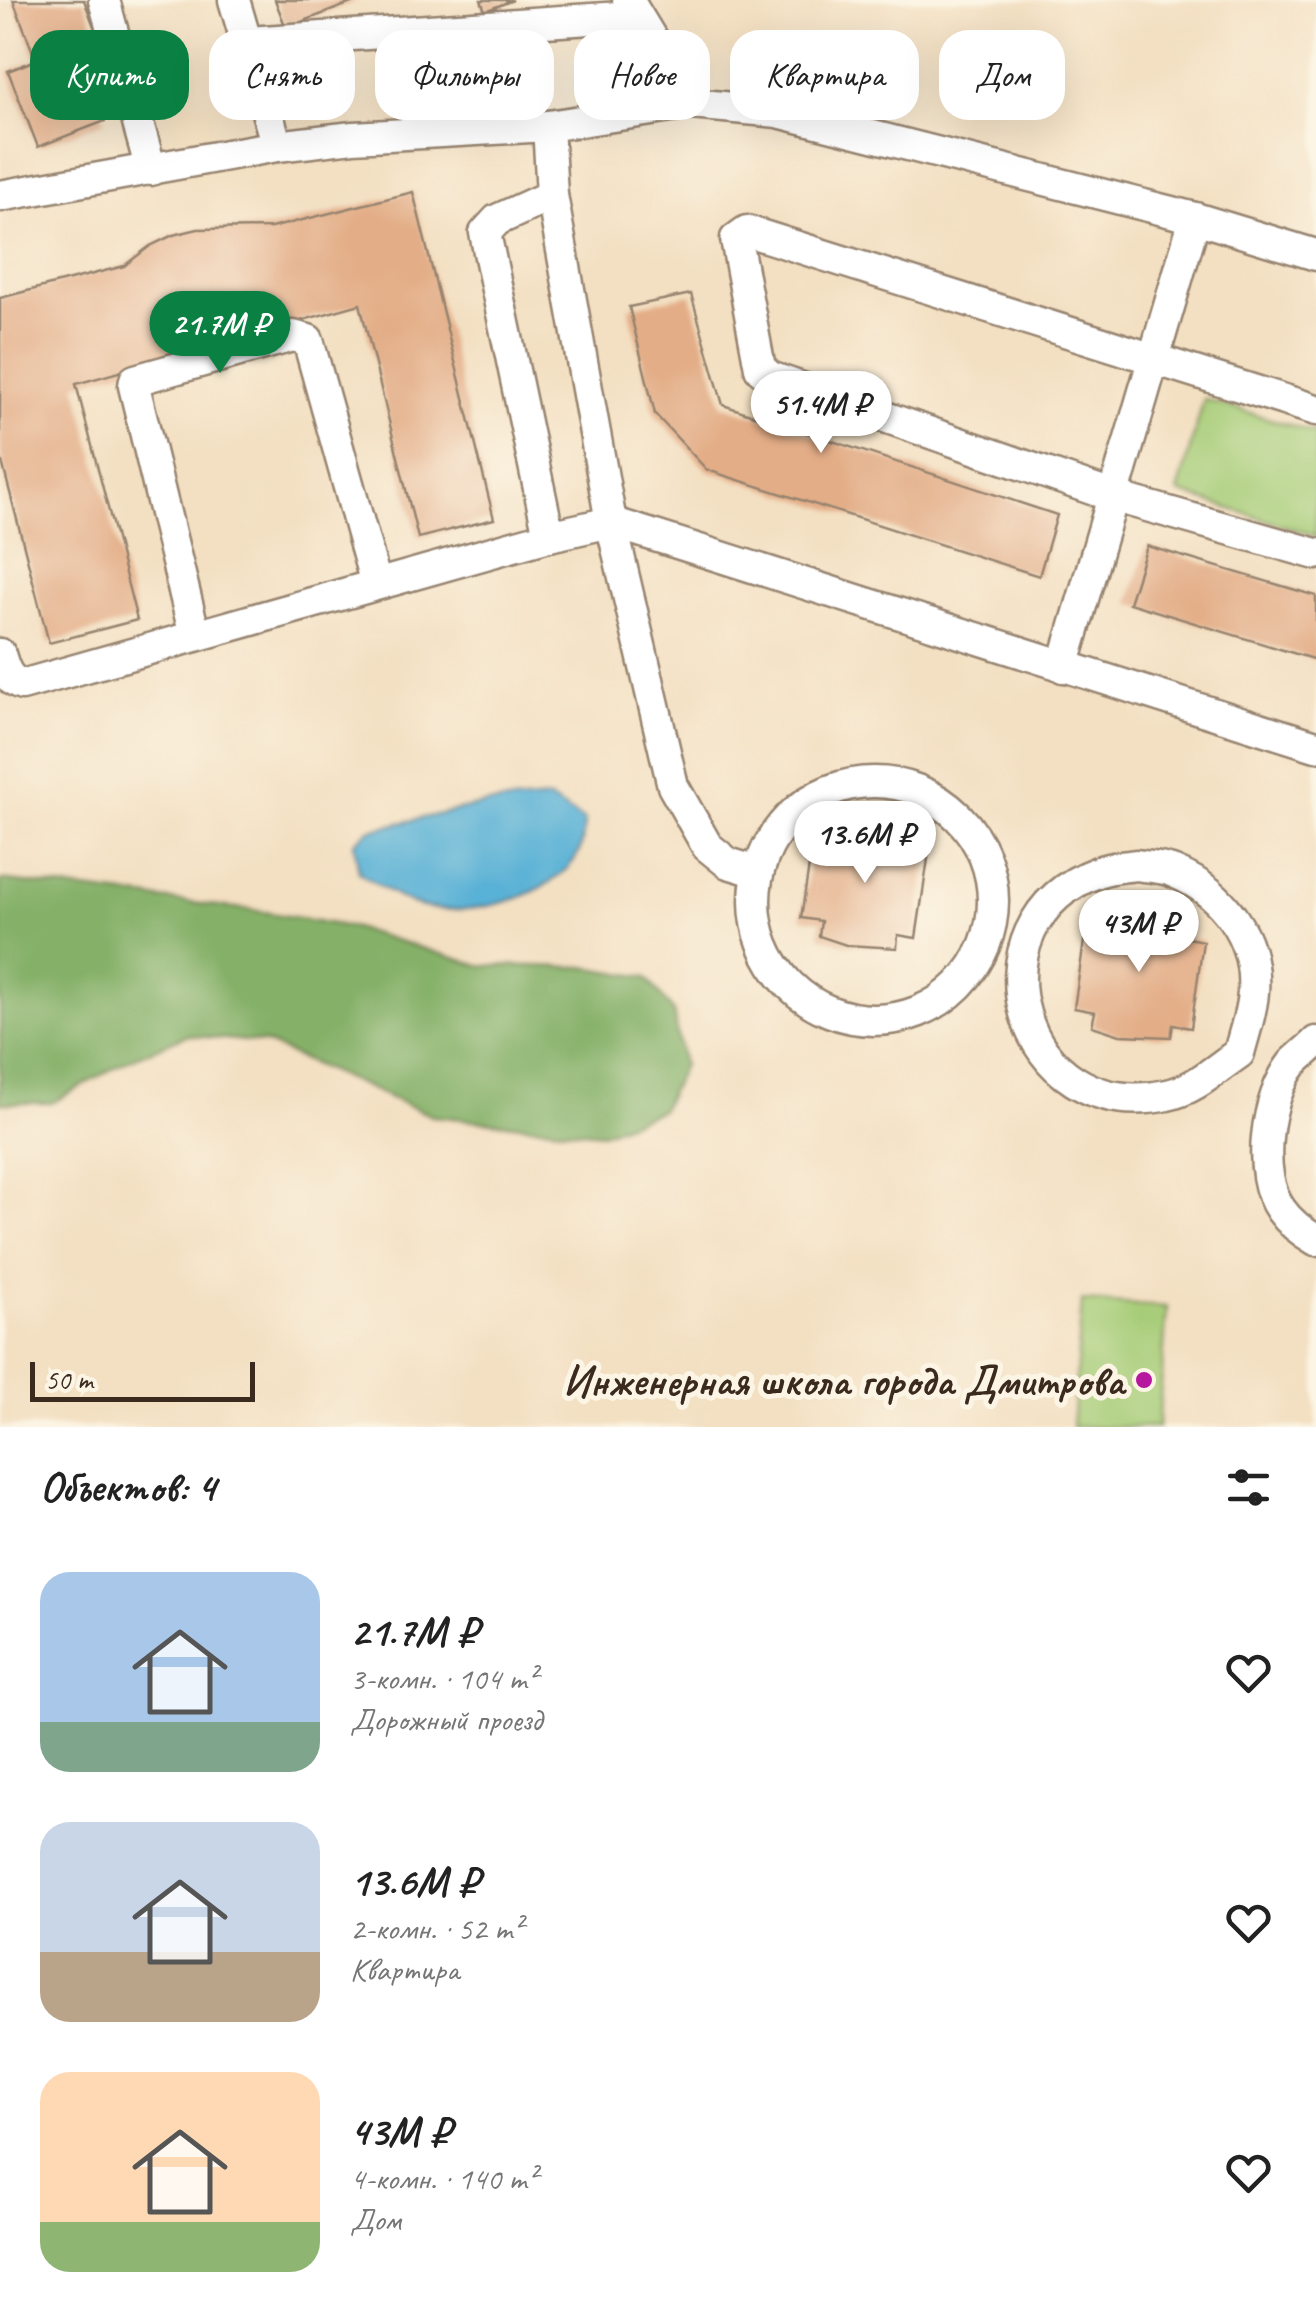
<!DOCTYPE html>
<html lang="ru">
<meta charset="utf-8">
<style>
body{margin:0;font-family:Caveat,sans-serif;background:#f6f6f6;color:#222;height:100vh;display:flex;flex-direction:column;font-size:38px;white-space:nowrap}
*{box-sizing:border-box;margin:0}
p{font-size:32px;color:#767676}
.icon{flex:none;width:55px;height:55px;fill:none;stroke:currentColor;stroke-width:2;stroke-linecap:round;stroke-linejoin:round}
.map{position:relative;height:1427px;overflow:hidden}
.panel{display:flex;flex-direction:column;background:#fff;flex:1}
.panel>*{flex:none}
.guide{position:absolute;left:30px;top:30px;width:1258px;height:90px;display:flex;gap:20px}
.scale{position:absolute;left:30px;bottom:25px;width:225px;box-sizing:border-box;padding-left:10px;border:5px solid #3b2a1e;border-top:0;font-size:28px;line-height:35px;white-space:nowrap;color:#3b2a1e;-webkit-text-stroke:8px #fcf5e5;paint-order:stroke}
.price{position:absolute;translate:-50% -85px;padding:0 22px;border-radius:35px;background:#fff;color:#222;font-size:32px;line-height:65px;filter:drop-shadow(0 2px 5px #0008)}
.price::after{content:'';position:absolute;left:50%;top:60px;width:30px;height:22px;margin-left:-15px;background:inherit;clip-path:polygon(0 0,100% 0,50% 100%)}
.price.selected{background:#0b8043;color:#fff}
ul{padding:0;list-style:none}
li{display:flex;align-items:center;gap:30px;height:250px;padding:0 40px}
li span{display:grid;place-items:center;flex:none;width:280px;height:200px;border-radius:30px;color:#555}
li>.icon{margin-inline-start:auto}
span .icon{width:120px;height:120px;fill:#fffc;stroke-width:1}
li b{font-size:42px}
h2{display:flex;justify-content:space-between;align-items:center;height:120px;padding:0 40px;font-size:42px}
.tag{padding:0 35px;border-radius:30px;background:#fff;box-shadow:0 10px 40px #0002;font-size:35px;line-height:90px}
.tag.selected{background:#0b8043;color:#fff}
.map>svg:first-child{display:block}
.green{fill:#a6cc77;stroke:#707b4a;stroke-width:2.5}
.forest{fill:#84b068;stroke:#606d43;stroke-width:2.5}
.water{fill:#59b1d6;stroke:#4a6e7a;stroke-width:2.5}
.building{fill:#e3ad87}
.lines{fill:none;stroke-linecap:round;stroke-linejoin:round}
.minor-casing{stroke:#978470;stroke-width:35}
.minor{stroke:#fff;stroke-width:30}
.poi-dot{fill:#b5179e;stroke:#fcf5e5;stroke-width:4}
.labels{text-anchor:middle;stroke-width:10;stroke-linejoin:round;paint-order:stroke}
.poi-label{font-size:42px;font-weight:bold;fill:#3b2a1e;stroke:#fcf5e5;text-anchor:end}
</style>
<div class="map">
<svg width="1316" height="1427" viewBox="0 0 1316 1427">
<rect width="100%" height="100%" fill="#fcf5e5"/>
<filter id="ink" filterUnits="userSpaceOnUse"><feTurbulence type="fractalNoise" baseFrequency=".01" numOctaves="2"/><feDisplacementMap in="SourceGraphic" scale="20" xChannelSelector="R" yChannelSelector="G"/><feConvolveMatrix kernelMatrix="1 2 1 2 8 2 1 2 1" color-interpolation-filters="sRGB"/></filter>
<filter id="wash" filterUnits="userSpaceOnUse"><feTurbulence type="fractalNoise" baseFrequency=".0048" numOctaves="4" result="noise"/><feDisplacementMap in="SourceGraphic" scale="40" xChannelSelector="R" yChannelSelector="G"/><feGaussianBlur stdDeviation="2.25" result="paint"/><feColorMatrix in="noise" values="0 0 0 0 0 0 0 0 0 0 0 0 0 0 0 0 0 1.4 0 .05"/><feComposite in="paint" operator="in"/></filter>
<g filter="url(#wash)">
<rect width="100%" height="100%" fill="#f3dfc1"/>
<!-- green -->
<g class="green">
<polygon points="1204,399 1316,433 1316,536 1178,492"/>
<polygon points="1082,1301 1167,1307 1158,1427 1072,1427"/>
</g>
<!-- forest -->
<polygon class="forest" points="0,880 253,910 351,927 478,965 584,967 646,977 673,1011 683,1065 661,1110 602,1133 432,1116 265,1043 187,1035 126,1061 52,1103 0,1103"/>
<!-- water -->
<path class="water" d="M549 799 585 821C583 830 583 844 579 852 556 899 459 921 413 904 394 897 376 883 359 873L354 843 369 830 485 804Z"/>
<g id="blocks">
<!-- building -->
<g class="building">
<polygon points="13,0 84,0 98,37 76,46 105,121 38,147 8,71 36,60"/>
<polygon points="275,0 359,0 286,28"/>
<polygon points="481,0 513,0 485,11"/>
<polygon points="413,192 494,519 418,538 360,304 76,384 137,620 49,643 0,454 0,298 124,266 150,246 173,235 198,229 271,228"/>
<polygon points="691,294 723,405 1057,515 1039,576 707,470 655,414 629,307"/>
<polygon points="1147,546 1316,596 1316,660 1129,603"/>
<polygon points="835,821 909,832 907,849 929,852 916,938 898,935 897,948 846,945 819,936 821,921 801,918 814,833 833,837"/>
<polygon points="1109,910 1184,921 1182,937 1203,941 1191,1028 1173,1025 1171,1037 1120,1035 1092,1026 1095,1012 1074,1008 1087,922 1107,925"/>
</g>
</g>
</g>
<g filter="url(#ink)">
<use href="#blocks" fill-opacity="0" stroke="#978470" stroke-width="2.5"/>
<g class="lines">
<!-- minor casing -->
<g class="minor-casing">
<g id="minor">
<polyline points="104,0 151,170"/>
<polyline points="234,0 277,146"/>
<polyline points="628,0 691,104"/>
<polyline points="248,42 636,16"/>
<polyline points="548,126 552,195 611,522 673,786 707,846 728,863 758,872"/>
<polyline points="0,196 277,146 353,137 548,126 691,104 778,112 1195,218 1316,255"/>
<polyline points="1316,410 747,231 736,239 760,368 770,377 1112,496 1316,554"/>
<polyline points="549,536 485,233 497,220 552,195"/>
<polyline points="195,636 134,386 135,380 293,336 308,340 376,584"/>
<path d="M0 654C4 668 8 681 22 685L549 536 611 522 1316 746"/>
<polyline points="1063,667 1195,218"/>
<circle cx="874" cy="901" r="119"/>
<path d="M1136 865C1148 867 1163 867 1174 872 1223 892 1257 938 1253 992 1252 1012 1244 1033 1239 1053 1217 1068 1194 1090 1167 1095 1018 1127 961 922 1098 872 1110 867 1124 867 1136 865Z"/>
<path d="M1316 1042C1309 1049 1300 1056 1293 1063 1266 1097 1255 1174 1281 1210 1290 1223 1302 1232 1316 1240"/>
</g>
</g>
<!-- minor -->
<use href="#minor" class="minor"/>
</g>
</g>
<!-- markers -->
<circle class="poi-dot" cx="1144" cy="1380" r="10"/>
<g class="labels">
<!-- poi labels -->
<g class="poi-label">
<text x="1124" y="1395">Инженерная школа города Дмитрова</text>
</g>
</g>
</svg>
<div class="scale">50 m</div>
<b class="price selected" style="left:220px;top:376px">21.7M ₽</b>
<b class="price" style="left:821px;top:456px">51.4M ₽</b>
<b class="price" style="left:865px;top:886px">13.6M ₽</b>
<b class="price" style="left:1139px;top:975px">43M ₽</b>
<div class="guide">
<a class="tag selected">Купить</a>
<a class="tag">Снять</a>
<a class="tag">Фильтры</a>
<a class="tag">Новое</a>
<a class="tag">Квартира</a>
<a class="tag">Дом</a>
</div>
</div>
<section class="panel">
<h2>Объектов: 4<svg class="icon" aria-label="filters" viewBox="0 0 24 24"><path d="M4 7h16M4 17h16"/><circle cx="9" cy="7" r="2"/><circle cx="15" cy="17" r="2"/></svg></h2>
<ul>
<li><span style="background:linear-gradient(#a9c7e8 75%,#7fa58c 0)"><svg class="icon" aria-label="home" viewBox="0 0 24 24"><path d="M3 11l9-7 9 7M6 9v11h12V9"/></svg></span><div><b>21.7M ₽</b><p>3-комн. · 104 m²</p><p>Дорожный проезд</p></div><svg class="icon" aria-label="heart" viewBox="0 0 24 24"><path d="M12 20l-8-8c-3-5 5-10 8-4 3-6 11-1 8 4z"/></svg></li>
<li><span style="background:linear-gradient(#c9d6e8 65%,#b9a48a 0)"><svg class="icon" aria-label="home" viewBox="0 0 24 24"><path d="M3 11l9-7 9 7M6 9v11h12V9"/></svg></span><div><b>13.6M ₽</b><p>2-комн. · 52 m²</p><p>Квартира</p></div><svg class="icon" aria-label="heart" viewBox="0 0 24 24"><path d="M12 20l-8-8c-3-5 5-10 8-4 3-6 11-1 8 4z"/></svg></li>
<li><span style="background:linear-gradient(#ffd9b3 75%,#8fb573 0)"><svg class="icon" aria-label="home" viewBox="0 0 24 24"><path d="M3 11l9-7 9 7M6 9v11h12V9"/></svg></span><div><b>43M ₽</b><p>4-комн. · 140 m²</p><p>Дом</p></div><svg class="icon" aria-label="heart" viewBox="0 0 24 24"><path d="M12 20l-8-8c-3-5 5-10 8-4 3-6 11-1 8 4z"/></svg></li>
</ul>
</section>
